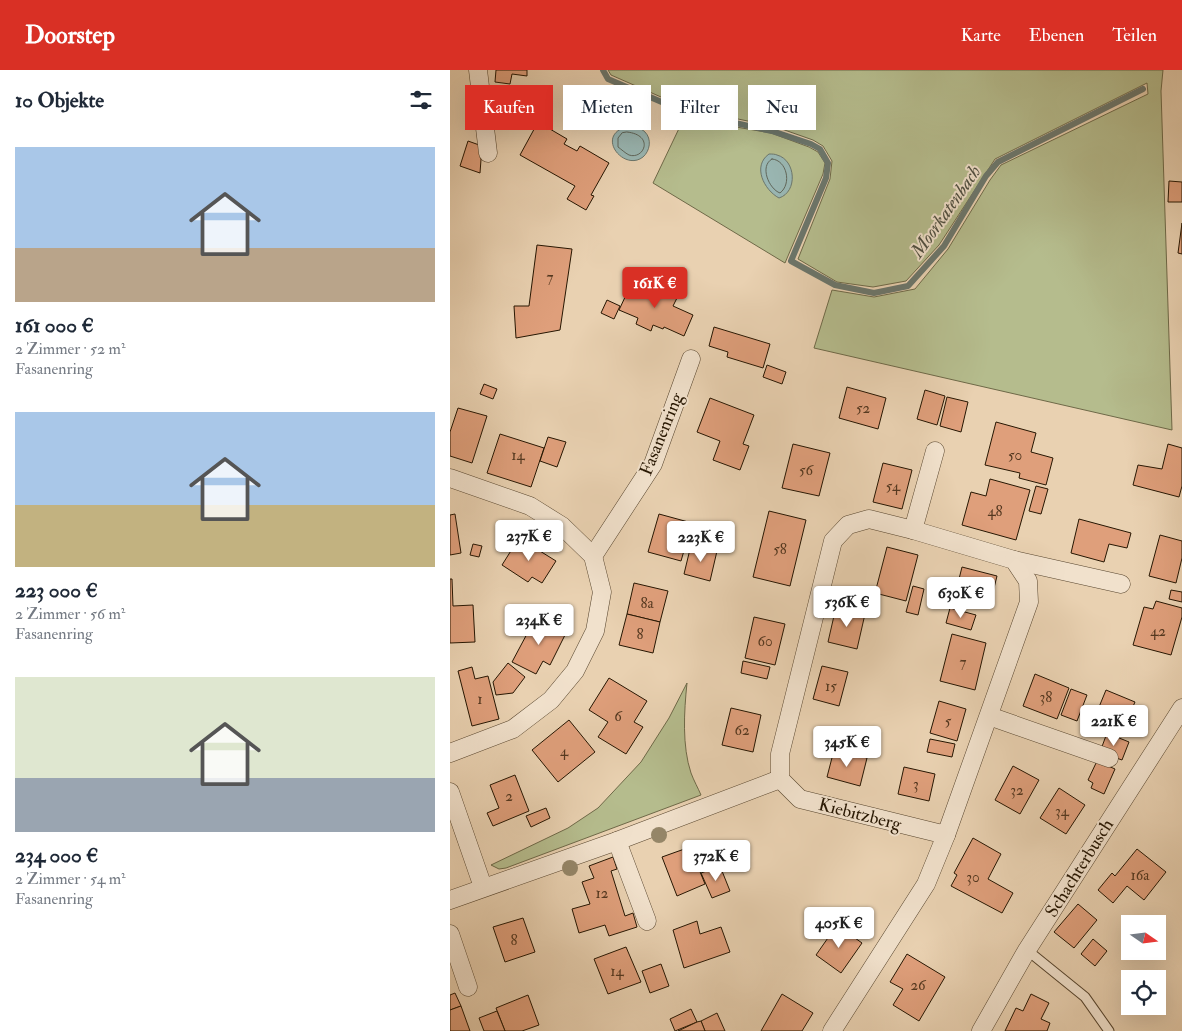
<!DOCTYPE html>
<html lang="de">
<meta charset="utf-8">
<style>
body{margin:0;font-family:"IM FELL Double Pica",serif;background:#f6f6f7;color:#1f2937;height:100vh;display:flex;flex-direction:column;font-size:19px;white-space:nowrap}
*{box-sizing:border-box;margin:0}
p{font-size:16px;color:#747a83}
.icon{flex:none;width:28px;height:28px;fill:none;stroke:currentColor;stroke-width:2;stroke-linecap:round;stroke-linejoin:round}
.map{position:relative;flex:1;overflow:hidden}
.drawer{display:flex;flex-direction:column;background:#fff;width:450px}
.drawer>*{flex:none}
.guide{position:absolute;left:15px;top:15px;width:475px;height:45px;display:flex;gap:10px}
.needle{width:32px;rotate:104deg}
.controls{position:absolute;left:671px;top:845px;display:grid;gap:10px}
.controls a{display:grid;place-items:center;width:45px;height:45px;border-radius:0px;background:#fff;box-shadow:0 5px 20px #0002;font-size:25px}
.price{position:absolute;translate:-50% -42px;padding:0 11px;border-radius:5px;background:#fff;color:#222;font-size:16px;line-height:32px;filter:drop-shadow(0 1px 2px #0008)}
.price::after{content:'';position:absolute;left:50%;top:30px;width:15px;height:11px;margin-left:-8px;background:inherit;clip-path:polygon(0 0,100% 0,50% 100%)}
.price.on{background:#d93025;color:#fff}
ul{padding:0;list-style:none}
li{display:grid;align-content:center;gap:10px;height:265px;padding:0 15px}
li span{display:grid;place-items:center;height:155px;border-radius:0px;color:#555}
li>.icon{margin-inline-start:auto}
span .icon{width:90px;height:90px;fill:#fffc;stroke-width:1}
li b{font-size:21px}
h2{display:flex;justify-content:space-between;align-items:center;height:60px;padding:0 15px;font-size:21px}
.chip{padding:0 18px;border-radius:0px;background:#fff;box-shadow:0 5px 20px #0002;font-size:18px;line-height:45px}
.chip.on{background:#d93025;color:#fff}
header{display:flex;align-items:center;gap:30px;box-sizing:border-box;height:70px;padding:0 25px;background:#d93025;color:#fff}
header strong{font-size:24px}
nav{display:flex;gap:28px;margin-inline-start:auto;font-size:18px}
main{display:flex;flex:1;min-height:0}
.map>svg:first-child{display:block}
.green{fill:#b5bc8d;stroke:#6e6948}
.water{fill:#99b6b2;stroke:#6b766c}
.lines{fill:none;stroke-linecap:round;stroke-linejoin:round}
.shore{stroke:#60665a;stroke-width:1}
.stream{stroke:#6b766c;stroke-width:6}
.building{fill:#df9f7b;stroke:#261602}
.service-casing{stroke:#57452e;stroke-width:11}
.minor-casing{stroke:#57452e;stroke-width:19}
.service{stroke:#f1e1cc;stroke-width:9}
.minor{stroke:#f1e1cc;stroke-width:18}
.tree{fill:#958668}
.labels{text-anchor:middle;stroke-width:4;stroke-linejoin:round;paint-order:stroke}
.number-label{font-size:15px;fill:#543820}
.street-label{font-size:18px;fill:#261602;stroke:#f1e1cc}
.water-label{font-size:19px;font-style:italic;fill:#4e4e40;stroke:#f1e1cc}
</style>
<header>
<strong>Doorstep</strong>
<nav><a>Karte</a><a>Ebenen</a><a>Teilen</a></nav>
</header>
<main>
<section class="drawer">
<h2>10 Objekte<svg class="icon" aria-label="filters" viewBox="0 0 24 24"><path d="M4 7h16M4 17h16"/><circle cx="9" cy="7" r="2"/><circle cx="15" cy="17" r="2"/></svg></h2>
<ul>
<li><span style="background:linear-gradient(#a9c7e8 65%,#b9a48a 0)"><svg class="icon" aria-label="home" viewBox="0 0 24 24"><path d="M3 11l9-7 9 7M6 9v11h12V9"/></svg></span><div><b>161 000 €</b><p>2 Zimmer · 52 m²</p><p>Fasanenring</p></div></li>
<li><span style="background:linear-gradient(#a9c7e8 60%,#c2b280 0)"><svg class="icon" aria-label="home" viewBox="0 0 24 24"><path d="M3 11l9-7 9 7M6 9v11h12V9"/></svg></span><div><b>223 000 €</b><p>2 Zimmer · 56 m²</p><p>Fasanenring</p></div></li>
<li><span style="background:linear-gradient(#dfe7d0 65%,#9aa5b1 0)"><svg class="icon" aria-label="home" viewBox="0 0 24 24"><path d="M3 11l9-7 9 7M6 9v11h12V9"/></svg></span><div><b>234 000 €</b><p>2 Zimmer · 54 m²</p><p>Fasanenring</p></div></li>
</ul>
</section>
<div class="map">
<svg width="732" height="961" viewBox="0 0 732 961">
<rect width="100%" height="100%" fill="#e9d1b1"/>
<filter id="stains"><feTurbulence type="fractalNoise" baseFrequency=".004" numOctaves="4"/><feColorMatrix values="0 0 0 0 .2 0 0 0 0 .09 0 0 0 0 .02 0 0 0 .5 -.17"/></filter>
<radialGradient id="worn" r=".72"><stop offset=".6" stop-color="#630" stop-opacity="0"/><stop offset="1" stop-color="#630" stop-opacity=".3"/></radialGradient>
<!-- green -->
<g class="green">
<polygon points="158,0 713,0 711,21 722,360 364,278 382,220 424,227 465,219 498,179 540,110 551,95 698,24 697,13 545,89 489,175 456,211 423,217 387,212 348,189 380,109 382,91 373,76 363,70 326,57 236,38 161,5"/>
<polygon points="234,48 321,63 359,77 368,82 375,93 373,104 335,193 203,113"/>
<path d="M237 613C234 642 232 676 241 703 244 711 248 718 251 725L56 798 49 799 41 795 118 758 148 738 191 692 219 648Z"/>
</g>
<!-- water -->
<g class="water">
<path d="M176 57C182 57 190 57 195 62 202 69 200 81 193 87 174 102 145 66 176 57Z"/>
<path d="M319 84C322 84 325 84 327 85 346 90 348 122 329 128 314 120 302 96 319 84Z"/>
</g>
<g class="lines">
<!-- shore -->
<g class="shore">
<path d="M177 62C205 65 194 90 179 85 175 83 171 79 168 77V68L172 63Z"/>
<path d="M322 89C337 90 342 114 330 123 319 119 309 96 322 89Z"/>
</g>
<!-- stream -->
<polyline class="stream" points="153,0 158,9 235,42 322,61 361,74 370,79 378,93 376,108 341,191 385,215 424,223 458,216 494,176 536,106 548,92 693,19"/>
</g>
<!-- building -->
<g class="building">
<polygon points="46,0 77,0 77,6 62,4 60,14 45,12"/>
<polygon points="88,52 117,69 114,74 127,81 130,76 159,93 141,125 144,126 136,140 117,129 125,116 70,85"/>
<polygon points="18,71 32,76 30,103 10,96"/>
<polygon points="719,111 732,112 732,132 718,132"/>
<polygon points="732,153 732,184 728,183"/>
<polygon points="87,175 122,179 110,260 66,268 64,236 79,236"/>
<polygon points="184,208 227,228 223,236 243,245 234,266 214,257 213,259 203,255 201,261 186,254 188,248 169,240"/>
<polygon points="157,230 170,236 164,249 151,243"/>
<polygon points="264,257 320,274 313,298 277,287 278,282 259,276"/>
<polygon points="317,295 336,302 332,314 313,307"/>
<polygon points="34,314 47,319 43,329 30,324"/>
<polygon points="397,317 436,328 428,359 389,348"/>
<polygon points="475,320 495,326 487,355 467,349"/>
<polygon points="497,327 518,332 511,362 490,356"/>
<polygon points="260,328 304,345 293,374 299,376 290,400 263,390 270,371 247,362"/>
<polygon points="8,338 37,346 22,393 0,386 0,362"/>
<polygon points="546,352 586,363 581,382 603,388 596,415 569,408 570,403 535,395"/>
<polygon points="50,364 94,378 81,417 37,403"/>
<polygon points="98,367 116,372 107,397 90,391"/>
<polygon points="343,374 380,383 369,426 332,418"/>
<polygon points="718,374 732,378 732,416 729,427 683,415 688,395 712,399"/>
<polygon points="433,393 462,400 452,439 423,432"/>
<polygon points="540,409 580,420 566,470 512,455 521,422 536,426"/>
<polygon points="586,416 598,419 591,444 579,441"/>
<polygon points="319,441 356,450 340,516 303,507"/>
<polygon points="5,444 11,483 0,485 0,445"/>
<polygon points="209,444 242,453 231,491 198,482"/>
<polygon points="629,449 681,463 677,478 659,474 654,492 621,483"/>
<polygon points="710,465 732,471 732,488 726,513 699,506"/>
<polygon points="69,468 106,491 92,513 82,507 78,512 52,495"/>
<polygon points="23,474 32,476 29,487 20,485"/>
<polygon points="241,475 267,481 260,511 234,504"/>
<polygon points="437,477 468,485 456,531 425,523"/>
<polygon points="512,497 547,506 539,538 504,529"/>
<polygon points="0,509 2,509 3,536 23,535 25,572 0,573"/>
<polygon points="184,513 218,521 210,552 177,544"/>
<polygon points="463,516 474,519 468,545 456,542"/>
<polygon points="721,520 732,522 732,532 719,529"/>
<polygon points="706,531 732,538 732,547 721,585 683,575 694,537 703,539"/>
<polygon points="386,537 415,544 407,579 378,572"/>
<polygon points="500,538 526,545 521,560 496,553"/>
<polygon points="177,544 210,552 203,583 169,575"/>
<polygon points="86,547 116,563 100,595 93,591 86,604 62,592"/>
<polygon points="304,547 335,554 325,595 295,588"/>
<polygon points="502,564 536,573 525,620 490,611"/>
<polygon points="293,591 320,597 317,609 291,603"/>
<polygon points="58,593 75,607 63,623 46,625 43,612"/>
<polygon points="372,596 398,602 389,636 363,629"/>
<polygon points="22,597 25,609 38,606 49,649 22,656 8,601"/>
<polygon points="585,604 619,618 607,649 573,636"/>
<polygon points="159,608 197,631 184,652 193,657 176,684 148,667 158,652 139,640"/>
<polygon points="621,619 637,625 627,651 611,645"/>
<polygon points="656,620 685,632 670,666 642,654"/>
<polygon points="489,631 516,639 507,671 480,663"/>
<polygon points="281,638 311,645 303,682 272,675"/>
<polygon points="119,650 145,682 108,712 82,680"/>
<polygon points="657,663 679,672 672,690 650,682"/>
<polygon points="480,669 505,674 502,687 477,682"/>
<polygon points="384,680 417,688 410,716 377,707"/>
<polygon points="647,691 665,699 654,724 641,718 643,713 638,710"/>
<polygon points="563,696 589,710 570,744 545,730"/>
<polygon points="454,697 485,704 479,731 448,724"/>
<polygon points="65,705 79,741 43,756 37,743 49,738 40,715"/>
<polygon points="609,718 635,735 616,764 590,748"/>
<polygon points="96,738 100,748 81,757 76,746"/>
<polygon points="523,768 551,784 538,809 563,823 552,843 501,816 507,805 504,803"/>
<polygon points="240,777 255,814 227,826 212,787"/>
<polygon points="687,779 716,802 694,830 677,816 663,833 648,820 662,803 665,806"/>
<polygon points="163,787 167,799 161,801 175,846 183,843 187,857 159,866 155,855 129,863 122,839 140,834 132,812 144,808 139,796"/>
<polygon points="270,796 280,821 262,828 251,803"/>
<polygon points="628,834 647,850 624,878 604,862"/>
<polygon points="73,848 85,882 55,892 43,857"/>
<polygon points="247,851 250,864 271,857 280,882 234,898 223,860"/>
<polygon points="387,855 412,873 391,903 366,885"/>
<polygon points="643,869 657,881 645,896 631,884"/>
<polygon points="176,877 191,912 158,924 144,889"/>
<polygon points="457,884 495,907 469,951 443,935 453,919 440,912"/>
<polygon points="211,894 219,916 200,923 192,901"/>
<polygon points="5,923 11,936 0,940 0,925"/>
<polygon points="332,924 363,943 352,961 311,961"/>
<polygon points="581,924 599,933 591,949 600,953 597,961 555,961 566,938 573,941"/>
<polygon points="78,925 89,955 72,961 55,961 46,938"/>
<polygon points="11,936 20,961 0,961 0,940"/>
<polygon points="241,939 247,952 225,961 220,949"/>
<polygon points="47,941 55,961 34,961 29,948"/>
<polygon points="267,943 275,961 255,961 251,951"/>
<polygon points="251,951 255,961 228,961 247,952"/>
</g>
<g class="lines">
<!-- service casing -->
<g class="service-casing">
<polyline id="service" points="577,880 635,927 659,961"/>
</g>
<!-- minor casing -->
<g class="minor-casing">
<g id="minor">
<polyline points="28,0 38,83"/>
<polyline points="0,408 80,436 112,456 143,486 152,522 145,561 125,601 101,630 63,659 0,683"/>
<polygon points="419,449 463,460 564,490 578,511 579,532 496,765 350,729 330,709 330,684 383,471 398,455"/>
<polyline points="463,460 485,381"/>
<polyline points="143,486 203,394 241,289"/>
<polyline points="564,490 671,514"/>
<polyline points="539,646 659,688"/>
<polyline points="0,722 33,817"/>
<polyline points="167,771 197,851"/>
<polyline points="0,830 167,771 330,709"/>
<polyline points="0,864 18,917"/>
<polyline points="382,961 476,814 496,765"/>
<polyline points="531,961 577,880 732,638"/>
</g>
</g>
<!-- service -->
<use href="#service" class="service"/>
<!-- minor -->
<use href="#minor" class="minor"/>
</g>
<!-- trees -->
<g class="tree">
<circle cx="209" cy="765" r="8"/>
<circle cx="120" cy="798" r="8"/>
</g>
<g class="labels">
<!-- number labels -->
<g class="number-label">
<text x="100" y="212">7</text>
<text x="413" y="343">52</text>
<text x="68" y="390">14</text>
<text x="565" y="390">50</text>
<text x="356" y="405">56</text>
<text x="443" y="421">54</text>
<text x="545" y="446">48</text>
<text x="330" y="484">58</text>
<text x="197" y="538">8a</text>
<text x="708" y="566">42</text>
<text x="190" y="569">8</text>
<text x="315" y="576">60</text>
<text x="513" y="597">7</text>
<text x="381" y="621">15</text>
<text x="596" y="632">38</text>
<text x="30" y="634">1</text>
<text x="168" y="651">6</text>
<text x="498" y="656">5</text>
<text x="292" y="665">62</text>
<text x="114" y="686">4</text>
<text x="466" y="719">3</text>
<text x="567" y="725">32</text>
<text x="59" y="731">2</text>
<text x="612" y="746">34</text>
<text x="690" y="810">16a</text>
<text x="523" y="812">30</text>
<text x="152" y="828">12</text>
<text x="64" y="875">8</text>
<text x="167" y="906">14</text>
<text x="468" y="920">26</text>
</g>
<!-- street labels -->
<g class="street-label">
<text transform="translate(211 364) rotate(-68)" y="6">Fasanenring</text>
<text transform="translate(410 744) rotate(14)" y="6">Kiebitzberg</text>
<text transform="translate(629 798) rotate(-58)" y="6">Schachterbusch</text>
</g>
<!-- water labels -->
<g class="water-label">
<text transform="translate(495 141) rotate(-55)" y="7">Moorkatenbach</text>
</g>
</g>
<rect width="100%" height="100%" filter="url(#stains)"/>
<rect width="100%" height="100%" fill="url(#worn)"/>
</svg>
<div class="controls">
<a><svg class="needle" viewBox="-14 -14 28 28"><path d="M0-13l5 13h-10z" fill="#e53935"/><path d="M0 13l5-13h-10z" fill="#747a83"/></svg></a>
<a><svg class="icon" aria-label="locate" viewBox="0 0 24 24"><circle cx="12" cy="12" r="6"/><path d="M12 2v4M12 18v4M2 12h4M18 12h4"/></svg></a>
</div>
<b class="price on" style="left:205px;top:239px">161K €</b>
<b class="price" style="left:79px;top:492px">237K €</b>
<b class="price" style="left:251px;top:493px">223K €</b>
<b class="price" style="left:511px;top:549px">630K €</b>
<b class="price" style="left:397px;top:558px">536K €</b>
<b class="price" style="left:89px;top:576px">234K €</b>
<b class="price" style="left:664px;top:677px">221K €</b>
<b class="price" style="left:397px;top:698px">345K €</b>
<b class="price" style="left:266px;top:812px">372K €</b>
<b class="price" style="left:389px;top:879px">405K €</b>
<div class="guide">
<a class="chip on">Kaufen</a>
<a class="chip">Mieten</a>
<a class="chip">Filter</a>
<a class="chip">Neu</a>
</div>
</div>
</main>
